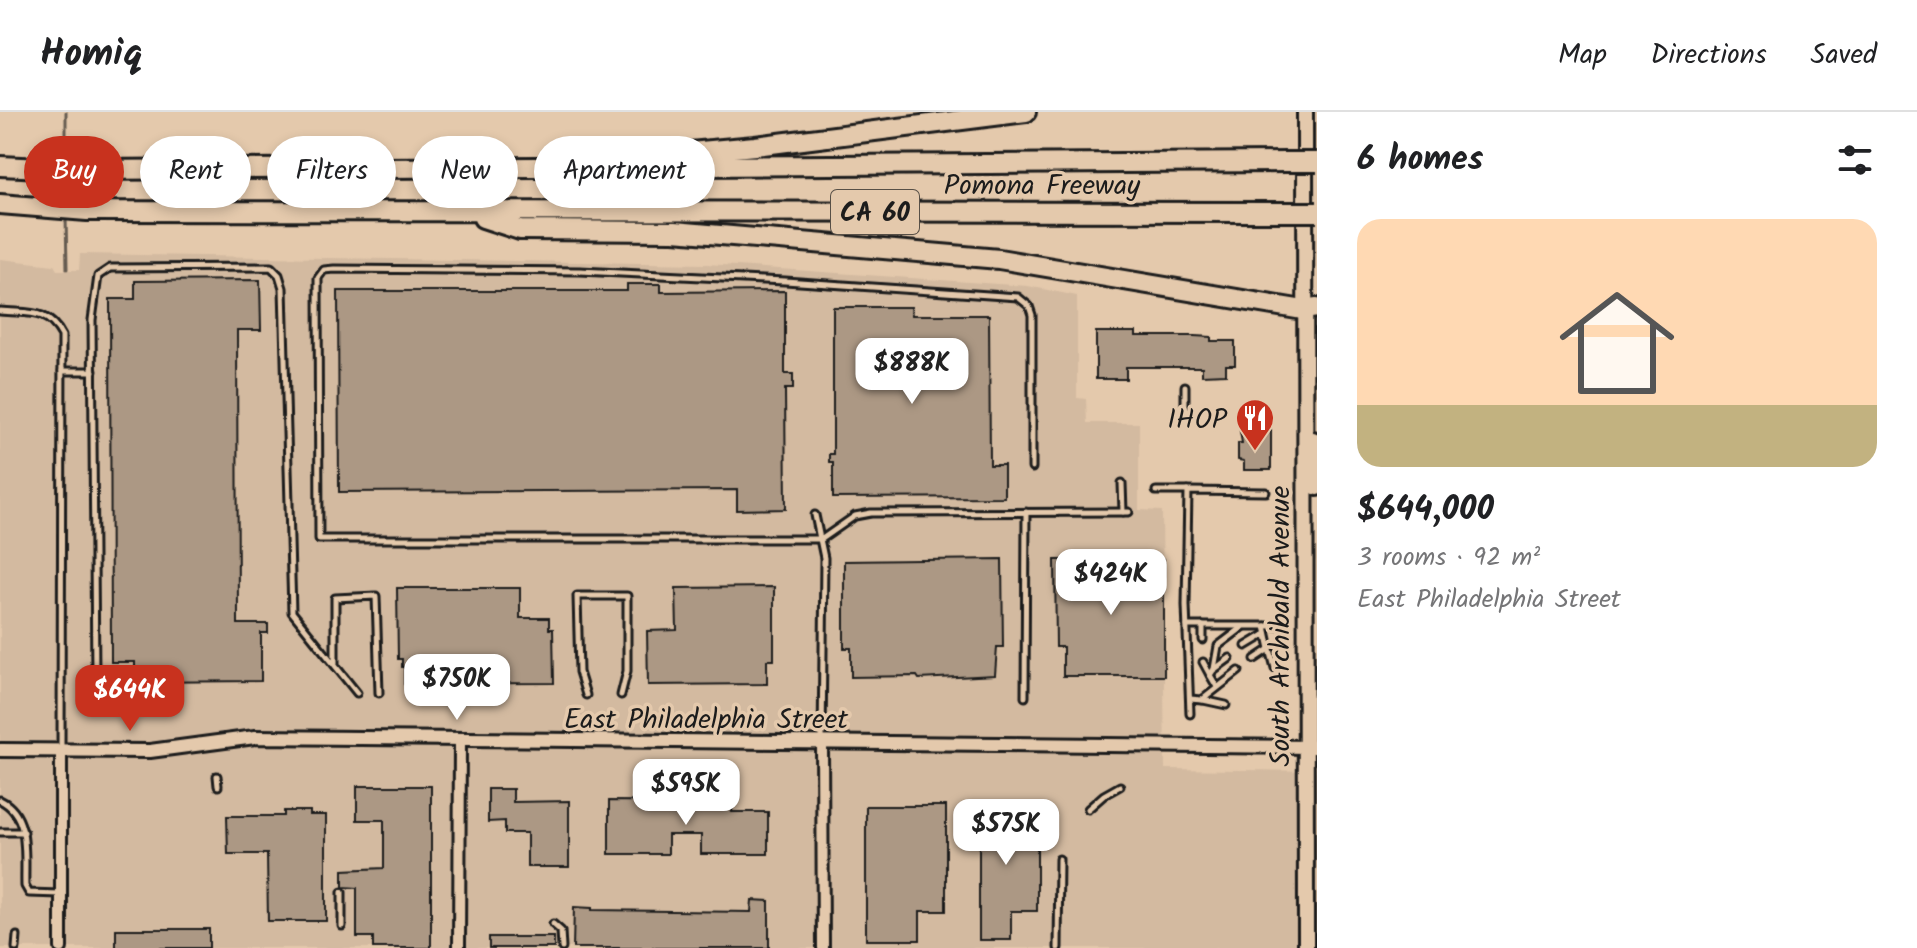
<!DOCTYPE html>
<meta charset="utf-8">
<style>
body{margin:0;font-family:Kalam,sans-serif;background:#f6f6f6;color:#202124;height:100vh;display:flex;flex-direction:column;font-size:30px;white-space:nowrap}
*{box-sizing:border-box;margin:0}
p{font-size:26px;color:#757577}
.icon{flex:none;width:44px;height:44px;fill:none;stroke:currentColor;stroke-width:2;stroke-linecap:round;stroke-linejoin:round}
.map{position:relative;flex:1;overflow:hidden}
.sheet{display:flex;flex-direction:column;background:#fff;width:600px}
.sheet>*{flex:none}
.top-card{position:absolute;left:24px;top:24px;width:760px;height:72px;display:flex;gap:16px}
.price{position:absolute;translate:-50% -68px;padding:0 18px;border-radius:16px;background:#fff;color:#222;font-size:26px;line-height:52px;filter:drop-shadow(0 2px 4px #0008)}
.price::after{content:'';position:absolute;left:50%;top:48px;width:24px;height:18px;margin-left:-12px;background:inherit;clip-path:polygon(0 0,100% 0,50% 100%)}
.price.current{background:#c8321e;color:#fff}
ul{padding:0;list-style:none}
li{display:grid;align-content:center;gap:16px;height:424px;padding:0 40px}
li+li{border-top:2px solid #e0e0e0}
li span{display:grid;place-items:center;height:248px;border-radius:24px;color:#555}
li>.icon{margin-inline-start:auto}
span .icon{width:144px;height:144px;fill:#fffc;stroke-width:1}
li b{font-size:34px}
h2{display:flex;justify-content:space-between;align-items:center;height:96px;padding:0 40px;font-size:34px}
.tag{padding:0 28px;border-radius:36px;background:#fff;box-shadow:0 4px 12px #0003;font-size:28px;line-height:72px}
.tag.current{background:#c8321e;color:#fff}
header{display:flex;align-items:center;gap:48px;box-sizing:border-box;height:112px;padding:0 40px;background:#fff;border-bottom:2px solid #e0e0e0}
header strong{font-size:38px}
nav{display:flex;gap:44px;margin-inline-start:auto;font-size:28px}
main{display:flex;flex:1;min-height:0}
.map>svg:first-child{display:block}
.built{fill:#d3baa0}
.lines{fill:none;stroke-linecap:round;stroke-linejoin:round}
.stream{stroke:#665c51;stroke-width:3}
.building{fill:#ac9884;stroke:#1c1c1c;stroke-width:2}
.service-casing{stroke:#1c1c1c;stroke-width:11}
.minor-casing{stroke:#1c1c1c;stroke-width:16}
.tertiary-casing{stroke:#1c1c1c;stroke-width:18}
.secondary-casing{stroke:#1c1c1c;stroke-width:20}
.motorway-casing{stroke:#1c1c1c;stroke-width:24}
.service{stroke:#e4c9ac;stroke-width:5}
.minor{stroke:#e4c9ac;stroke-width:10}
.tertiary{stroke:#e4c9ac;stroke-width:12}
.secondary{stroke:#e4c9ac;stroke-width:14}
.motorway{stroke:#e4c9ac;stroke-width:18}
.motorway-bridge-casing{stroke:#1c1c1c;stroke-width:24;stroke-linecap:butt}
.motorway-bridge{stroke:#e4c9ac;stroke-width:18}
.labels{text-anchor:middle;stroke-width:7;stroke-linejoin:round;paint-order:stroke}
.shield{fill:#e4c9ac;stroke:#585047;stroke-width:2}
.shield-label{font-size:26px;font-weight:bold;fill:#1c1c1c}
.street-label{font-size:28px;fill:#1c1c1c;stroke:#e4c9ac}
.poi-label{font-size:28px;fill:#1c1c1c;stroke:#e4c9ac;text-anchor:end}
</style>
<header>
<strong>Homiq</strong>
<nav><a>Map</a><a>Directions</a><a>Saved</a></nav>
</header>
<main>
<div class="map">
<svg width="1317" height="836" viewBox="0 0 1317 836">
<rect width="100%" height="100%" fill="#e4c9ac"/>
<filter id="ink" filterUnits="userSpaceOnUse"><feTurbulence type="fractalNoise" baseFrequency=".0125" numOctaves="2"/><feDisplacementMap in="SourceGraphic" scale="16" xChannelSelector="R" yChannelSelector="G"/><feConvolveMatrix kernelMatrix="1 2 1 2 8 2 1 2 1" color-interpolation-filters="sRGB"/></filter>
<g filter="url(#ink)">
<!-- built -->
<polygon class="built" points="80,142 707,152 1028,174 1077,184 1077,286 1086,287 1087,311 1139,311 1139,398 1162,399 1165,657 1317,659 1317,836 0,836 0,147 54,153 57,158 79,158"/>
<g class="lines">
<!-- stream -->
<g class="stream">
<polyline points="66,0 66,49"/>
<polyline points="66,64 66,89"/>
<polyline points="66,104 67,157"/>
</g>
</g>
<!-- building -->
<g class="building">
<polygon points="260,168 261,218 237,218 238,512 268,512 268,521 261,521 261,569 135,570 135,550 111,550 110,187 135,187 135,169"/>
<polygon points="627,172 661,172 661,180 785,179 785,262 793,262 793,277 785,277 786,397 737,398 737,378 339,380 338,179 627,179"/>
<polygon points="833,195 911,195 912,203 989,203 990,353 1004,353 1004,385 833,386 833,350 829,350 829,342 833,342"/>
<polygon points="1096,220 1136,220 1136,224 1194,224 1211,225 1211,229 1235,229 1235,253 1226,253 1226,262 1202,263 1202,255 1126,255 1126,267 1096,267"/>
<polygon points="1271,318 1271,358 1244,358 1244,349 1238,348 1238,331 1242,331 1240,319"/>
<polygon points="1002,447 1003,535 997,535 995,563 919,567 917,564 851,565 851,536 844,536 844,449"/>
<polygon points="1164,447 1164,564 1063,564 1063,535 1056,535 1055,448"/>
<polygon points="774,475 774,548 767,548 767,572 648,573 647,519 677,518 676,476"/>
<polygon points="397,476 520,476 520,506 549,506 549,517 553,517 554,571 404,572 404,555 402,555 402,547 398,547"/>
<polygon points="357,674 431,674 431,836 373,836 373,825 357,825 357,776 343,775 343,758 384,756 384,708 357,708"/>
<polygon points="488,677 513,677 513,690 569,689 569,755 527,755 527,721 505,721 505,709 488,710"/>
<polygon points="609,689 733,690 732,700 768,700 768,742 701,742 701,723 668,723 668,742 609,742"/>
<polygon points="866,694 946,694 946,799 920,799 920,828 866,828"/>
<polygon points="979,694 1037,694 1037,799 1011,799 1011,828 979,828"/>
<polygon points="284,699 310,699 310,703 326,703 326,809 268,809 267,742 228,742 227,704 284,704"/>
<polygon points="752,788 769,789 769,836 573,836 574,795 592,796 592,798 751,800"/>
<rect x="116" y="817" width="93" height="19"/>
<rect x="489" y="825" width="65" height="11"/>
</g>
<g class="lines">
<!-- service casing -->
<g class="service-casing">
<g id="service">
<path d="M0 199C29 202 47 196 62 224L61 639"/>
<polyline points="62,259 93,259"/>
<polyline points="1185,274 1185,301"/>
<polyline points="1032,356 1032,203 1029,194 1018,185 785,169 580,159 334,157 324,158 318,166 319,427 822,427 855,404 871,401 1129,400"/>
<polyline points="1122,371 1123,400"/>
<polyline points="1156,379 1188,379"/>
<polyline points="815,403 824,446 822,629"/>
<polyline points="1187,514 1278,514"/>
<polyline points="1203,528 1203,514"/>
<polyline points="1246,534 1266,522"/>
<polyline points="1270,537 1275,556"/>
<polyline points="1255,547 1270,537 1265,514"/>
<polyline points="1203,550 1210,563"/>
<polyline points="335,551 335,486 376,484 379,581"/>
<polyline points="1215,557 1230,546"/>
<polyline points="95,562 92,208 98,164 110,156 271,155 279,163 283,176 292,500 357,581"/>
<polyline points="1217,575 1210,563 1214,557 1218,534 1243,515"/>
<polyline points="586,583 579,560 577,484 627,484 627,559 621,583"/>
<polyline points="1025,585 1026,400"/>
<polyline points="1190,587 1202,588 1239,559"/>
<polyline points="1203,588 1226,593"/>
<polyline points="1190,602 1186,493 1188,379 1266,380"/>
<polyline points="217,664 218,674"/>
<path d="M0 688C31 703 24 744 25 774L29 781 60 782"/>
<polyline points="1088,697 1104,683 1120,674"/>
<polyline points="0,720 24,720"/>
<polyline points="342,780 342,814"/>
<polyline points="553,812 561,819 562,836"/>
<polyline points="16,836 17,824"/>
<polyline points="1058,836 1059,747"/>
</g>
</g>
<!-- minor casing -->
<g class="minor-casing">
<g id="minor">
<polyline points="822,630 823,836"/>
<polyline points="61,836 61,639"/>
<polyline points="459,836 460,628"/>
</g>
</g>
<!-- tertiary casing -->
<g class="tertiary-casing">
<polyline id="tertiary" points="0,638 150,639 255,625 1317,635"/>
</g>
<!-- secondary casing -->
<g class="secondary-casing">
<g id="secondary">
<polyline points="1305,0 1306,836"/>
<polyline points="1313,327 1317,376"/>
</g>
</g>
<!-- motorway casing -->
<g class="motorway-casing">
<g id="motorway">
<polyline points="647,44 755,34 1026,0"/>
<polyline points="0,54 87,58 1286,50"/>
<polyline points="0,92 87,99 1287,100"/>
<polyline points="483,106 520,118 674,119 999,147 1303,198 1317,196"/>
</g>
</g>
<!-- service -->
<use href="#service" class="service"/>
<!-- minor -->
<use href="#minor" class="minor"/>
<!-- tertiary -->
<use href="#tertiary" class="tertiary"/>
<!-- secondary -->
<use href="#secondary" class="secondary"/>
<!-- motorway -->
<use href="#motorway" class="motorway"/>
<!-- motorway-bridge casing -->
<g class="motorway-bridge-casing">
<g id="motorway-bridge">
<polyline points="1286,50 1317,50"/>
<polyline points="1287,100 1317,100"/>
</g>
</g>
<!-- motorway-bridge -->
<use href="#motorway-bridge" class="motorway-bridge"/>
</g>
</g>
<!-- icons -->
<defs>
<g id="restaurant-pin" transform="scale(2)"><path d="M0 17L-7.5 6A9.5 9.5 0 1 1 7.5 6Z" fill="#c8321e" stroke="#e4c9ac"/><path d="M-5-6h1v4h1v-4h1v4h1v-4h1v5L-1.5 .5V6h-2V.5L-5-1ZM5-6V6H3V1.5H1.5Q1.5-4 5-6Z" fill="#fff"/></g>
</defs>
<g fill-rule="evenodd">
<use href="#restaurant-pin" x="1255" y="306"/>
</g>
<g class="labels">
<!-- shield labels -->
<rect class="shield" x="831" y="78" width="88" height="44" rx="6"/>
<g class="shield-label">
<text x="875" y="109">CA 60</text>
</g>
<!-- street labels -->
<g class="street-label">
<text x="1042" y="82">Pomona Freeway</text>
<text transform="translate(1279 514) rotate(-90)" y="10">South Archibald Avenue</text>
<text x="706" y="616">East Philadelphia Street</text>
</g>
<!-- poi labels -->
<g class="poi-label">
<text x="1227" y="316">IHOP</text>
</g>
</g>
</svg>
<b class="price" style="left:912px;top:294px">$888K</b>
<b class="price" style="left:1111px;top:505px">$424K</b>
<b class="price" style="left:457px;top:610px">$750K</b>
<b class="price current" style="left:130px;top:621px">$644K</b>
<b class="price" style="left:686px;top:715px">$595K</b>
<b class="price" style="left:1006px;top:755px">$575K</b>
<div class="top-card">
<a class="tag current">Buy</a>
<a class="tag">Rent</a>
<a class="tag">Filters</a>
<a class="tag">New</a>
<a class="tag">Apartment</a>
</div>
</div>
<section class="sheet">
<h2>6 homes<svg class="icon" aria-label="filters" viewBox="0 0 24 24"><path d="M4 7h16M4 17h16"/><circle cx="9" cy="7" r="2"/><circle cx="15" cy="17" r="2"/></svg></h2>
<ul>
<li><span style="background:linear-gradient(#ffd9b3 75%,#c2b280 0)"><svg class="icon" aria-label="home" viewBox="0 0 24 24"><path d="M3 11l9-7 9 7M6 9v11h12V9"/></svg></span><div><b>$644,000</b><p>3 rooms · 92 m²</p><p>East Philadelphia Street</p></div></li>
</ul>
</section>
</main>
